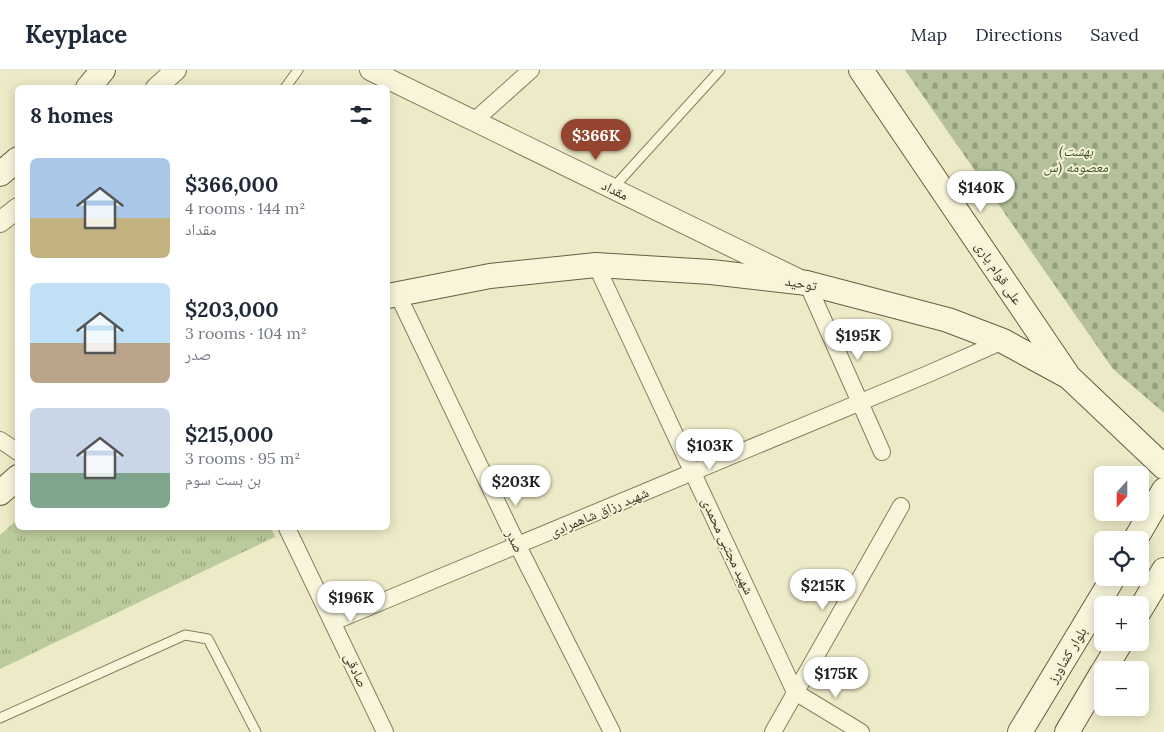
<!DOCTYPE html>
<meta charset="utf-8">
<style>
body{margin:0;font-family:Lora,"Noto Naskh Arabic",serif;background:#f2f2f3;color:#1f2937;height:100vh;display:flex;flex-direction:column;font-size:19px;white-space:nowrap}
*{box-sizing:border-box;margin:0}
p{font-size:16px;color:#747a83}
.icon{flex:none;width:28px;height:28px;fill:none;stroke:currentColor;stroke-width:2;stroke-linecap:round;stroke-linejoin:round}
.map{position:relative;flex:1;overflow:hidden}
.panel{position:absolute;left:15px;top:15px;width:375px;height:445px;display:flex;flex-direction:column;background:#fff;border-radius:8px;box-shadow:0 2px 12px #0003}
.panel>*{flex:none}
.needle{width:32px;rotate:201deg}
.controls{position:absolute;left:1094px;top:396px;display:grid;gap:10px}
.controls a{display:grid;place-items:center;width:55px;height:55px;border-radius:8px;background:#fff;box-shadow:0 2px 12px #0003;font-size:25px}
.price{position:absolute;translate:-50% -42px;padding:0 11px;border-radius:18px;background:#fff;color:#222;font-size:16px;line-height:32px;filter:drop-shadow(0 1px 2px #0008)}
.price::after{content:'';position:absolute;left:50%;top:30px;width:15px;height:11px;margin-left:-8px;background:inherit;clip-path:polygon(0 0,100% 0,50% 100%)}
.price.current{background:#95442f;color:#fff}
ul{padding:0;list-style:none}
li{display:flex;align-items:center;gap:15px;height:125px;padding:0 15px}
li span{display:grid;place-items:center;flex:none;width:140px;height:100px;border-radius:8px;color:#555}
li>.icon{margin-inline-start:auto}
span .icon{width:60px;height:60px;fill:#fffc;stroke-width:1}
li b{font-size:21px}
h2{display:flex;justify-content:space-between;align-items:center;height:60px;padding:0 15px;font-size:21px}
header{display:flex;align-items:center;gap:30px;box-sizing:border-box;height:70px;padding:0 25px;background:#fff;border-bottom:1px solid #e0e1e3}
header strong{font-size:24px}
nav{display:flex;gap:28px;margin-inline-start:auto;font-size:18px}
.map>svg:first-child{display:block}
.grass{fill:url(#grass-tufts)}
.cemetery{fill:url(#cemetery-stones)}
.lines{fill:none;stroke-linecap:round;stroke-linejoin:round}
.service-casing{stroke:#887d5d;stroke-width:11}
.minor-casing{stroke:#887d5d;stroke-width:18}
.tertiary-casing{stroke:#887d5d;stroke-width:22}
.secondary-casing{stroke:#6a5e40;stroke-width:26}
.service{stroke:#f8f5db;stroke-width:9}
.minor{stroke:#f8f5db;stroke-width:16}
.tertiary{stroke:#f8f5db;stroke-width:20}
.secondary{stroke:#f8f5db;stroke-width:24}
.labels{text-anchor:middle;stroke-width:4;stroke-linejoin:round;paint-order:stroke}
.park-label{font-size:14px;font-style:italic;fill:#405528;stroke:#f5f2d7}
.street-label{font-size:14px;fill:#393220;stroke:#f5f2d7}
</style>
<header>
<strong>Keyplace</strong>
<nav><a>Map</a><a>Directions</a><a>Saved</a></nav>
</header>
<div class="map">
<svg width="1164" height="662" viewBox="0 0 1164 662">
<defs>
<pattern id="grass-tufts" width="24" height="20" patternUnits="userSpaceOnUse" patternTransform="scale(1.25)"><rect width="24" height="20" fill="#bbcb9b"/><path d="M3 7l-1-3M5 7V3M7 7l1-3M15 17l-1-3M17 17v-4M19 17l1-3" fill="none" stroke="#99a57e"/></pattern>
<pattern id="cemetery-stones" width="16" height="16" patternUnits="userSpaceOnUse" patternTransform="scale(1.25)"><rect width="16" height="16" fill="#b4c19a"/><path d="M2 7V4a2 2 0 0 1 4 0v3zM10 15v-3a2 2 0 0 1 4 0v3z" fill="#939d7d"/></pattern>
</defs>
<rect width="100%" height="100%" fill="#edeac7"/>
<!-- grass -->
<polygon class="grass" points="17,450 18,458 271,458 275,467 0,599 0,465"/>
<!-- cemetery -->
<polygon class="cemetery" points="905,0 1164,0 1164,343 1113,299"/>
<g class="lines">
<!-- service casing -->
<g class="service-casing">
<g id="service">
<polyline points="285,18 298,0"/>
<polyline points="613,118 720,0"/>
<polyline points="0,648 185,565 208,569 256,662"/>
</g>
</g>
<!-- minor casing -->
<g class="minor-casing">
<g id="minor">
<polyline points="474,51 531,0"/>
<polyline points="596,195 795,622 861,662"/>
<polyline points="807,213 882,382"/>
<polyline points="397,223 518,476 612,662"/>
<polyline points="0,370 18,382"/>
<polyline points="287,458 385,662"/>
<polyline points="333,552 928,304 1003,271"/>
<polyline points="773,662 901,436"/>
</g>
</g>
<!-- tertiary casing -->
<g class="tertiary-casing">
<g id="tertiary">
<polyline points="370,0 798,209"/>
<polyline points="156,18 176,0"/>
<polyline points="0,152 18,138"/>
</g>
</g>
<!-- secondary casing -->
<g class="secondary-casing">
<g id="secondary">
<polyline points="861,0 1067,304"/>
<polyline points="88,18 103,0"/>
<polyline points="0,104 18,89"/>
<polyline points="388,226 490,206 596,195 711,202 807,213 948,250 1003,271 1069,307 1164,397"/>
<polyline points="0,423 18,407"/>
<polyline points="1135,470 1164,420"/>
<polyline points="1140,540 1164,500"/>
<polyline points="1104,600 1121,572"/>
<polyline points="1020,662 1113,508"/>
<polyline points="1067,662 1102,603"/>
</g>
</g>
<!-- service -->
<use href="#service" class="service"/>
<!-- minor -->
<use href="#minor" class="minor"/>
<!-- tertiary -->
<use href="#tertiary" class="tertiary"/>
<!-- secondary -->
<use href="#secondary" class="secondary"/>
</g>
<g class="labels">
<!-- park labels -->
<g class="park-label">
<text x="1076" y="86">(بهشت<tspan x="1076" dy="16">معصومه (س</tspan></text>
</g>
<!-- street labels -->
<g class="street-label">
<text transform="translate(615 120) rotate(26)" y="5">مقداد</text>
<text transform="translate(999 203) rotate(56)" y="5">علی قوام یاری</text>
<text transform="translate(801 213) rotate(10)" y="5">توحید</text>
<text transform="translate(599 442) rotate(-23)" y="5">شهید رزاق شاهمرادی</text>
<text transform="translate(515 471) rotate(64)" y="5">صدر</text>
<text transform="translate(728 476) rotate(65)" y="5">شهید مجتبی محمدی</text>
<text transform="translate(1067 585) rotate(-59)" y="5">بلوار کشاورز</text>
<text transform="translate(356 600) rotate(65)" y="5">صادقی</text>
</g>
</g>
</svg>
<div class="controls">
<a><svg class="needle" viewBox="-14 -14 28 28"><path d="M0-13l5 13h-10z" fill="#e53935"/><path d="M0 13l5-13h-10z" fill="#747a83"/></svg></a>
<a><svg class="icon" aria-label="locate" viewBox="0 0 24 24"><circle cx="12" cy="12" r="6"/><path d="M12 2v4M12 18v4M2 12h4M18 12h4"/></svg></a>
<a>+</a>
<a>−</a>
</div>
<b class="price current" style="left:596px;top:91px">$366K</b>
<b class="price" style="left:981px;top:143px">$140K</b>
<b class="price" style="left:858px;top:291px">$195K</b>
<b class="price" style="left:710px;top:401px">$103K</b>
<b class="price" style="left:516px;top:437px">$203K</b>
<b class="price" style="left:823px;top:541px">$215K</b>
<b class="price" style="left:351px;top:553px">$196K</b>
<b class="price" style="left:836px;top:629px">$175K</b>
<section class="panel">
<h2>8 homes<svg class="icon" aria-label="filters" viewBox="0 0 24 24"><path d="M4 7h16M4 17h16"/><circle cx="9" cy="7" r="2"/><circle cx="15" cy="17" r="2"/></svg></h2>
<ul>
<li><span style="background:linear-gradient(#a9c7e8 60%,#c2b280 0)"><svg class="icon" aria-label="home" viewBox="0 0 24 24"><path d="M3 11l9-7 9 7M6 9v11h12V9"/></svg></span><div><b>$366,000</b><p>4 rooms · 144 m²</p><p>مقداد</p></div></li>
<li><span style="background:linear-gradient(#bfe0f5 60%,#b9a48a 0)"><svg class="icon" aria-label="home" viewBox="0 0 24 24"><path d="M3 11l9-7 9 7M6 9v11h12V9"/></svg></span><div><b>$203,000</b><p>3 rooms · 104 m²</p><p>صدر</p></div></li>
<li><span style="background:linear-gradient(#c9d6e8 65%,#7fa58c 0)"><svg class="icon" aria-label="home" viewBox="0 0 24 24"><path d="M3 11l9-7 9 7M6 9v11h12V9"/></svg></span><div><b>$215,000</b><p>3 rooms · 95 m²</p><p>بن بست سوم</p></div></li>
</ul>
</section>
</div>
